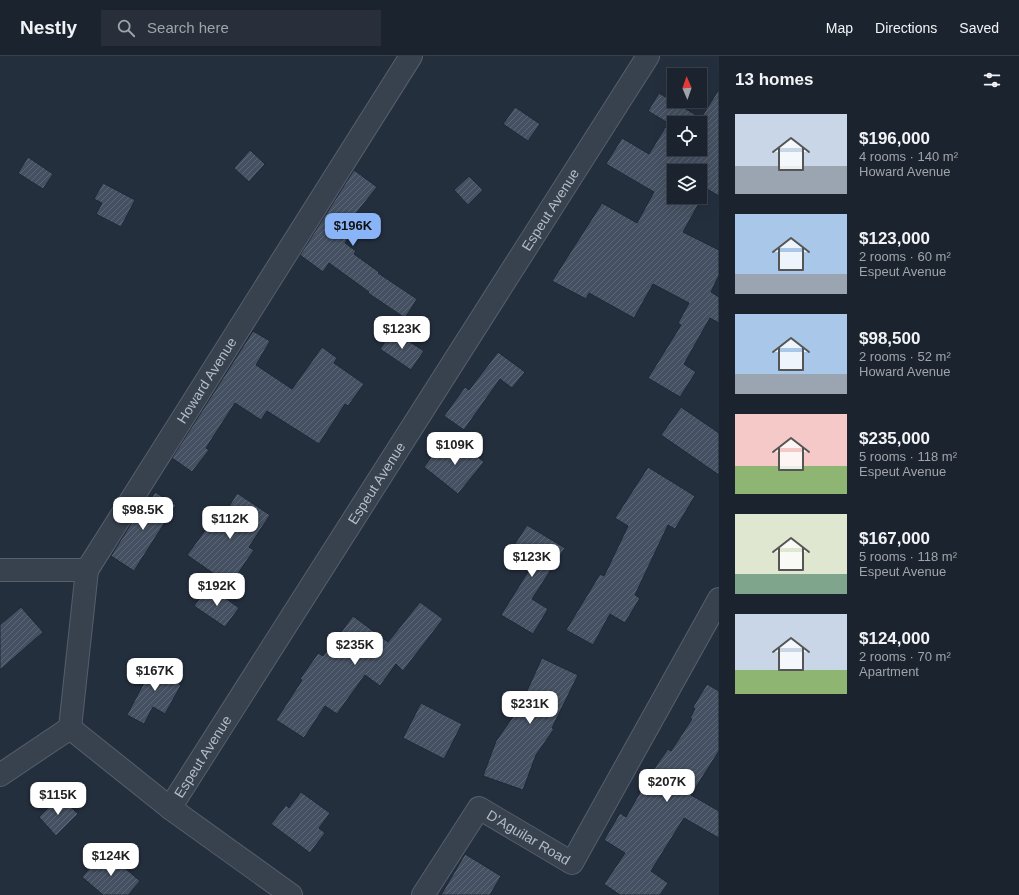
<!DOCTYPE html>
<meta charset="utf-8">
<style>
body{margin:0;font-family:Helvetica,sans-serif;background:#282f3a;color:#f1f3f6;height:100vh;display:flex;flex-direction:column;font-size:15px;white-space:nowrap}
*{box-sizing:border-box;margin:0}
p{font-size:13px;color:#a0a4aa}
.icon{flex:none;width:22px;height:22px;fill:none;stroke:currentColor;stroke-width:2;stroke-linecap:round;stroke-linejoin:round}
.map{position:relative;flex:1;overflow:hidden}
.panel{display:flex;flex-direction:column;background:#1b232e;width:300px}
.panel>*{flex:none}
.needle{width:26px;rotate:358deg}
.buttons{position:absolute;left:667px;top:12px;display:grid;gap:8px}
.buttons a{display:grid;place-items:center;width:40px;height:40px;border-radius:0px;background:#1b232e;box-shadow:0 4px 16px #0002,0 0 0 1px #39404a;font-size:20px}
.price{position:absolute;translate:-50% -34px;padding:0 9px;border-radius:8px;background:#fff;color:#222;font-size:13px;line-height:26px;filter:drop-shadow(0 1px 2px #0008)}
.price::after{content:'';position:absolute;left:50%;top:24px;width:12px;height:9px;margin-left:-6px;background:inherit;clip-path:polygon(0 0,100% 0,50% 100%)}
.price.selected{background:#8ab4f8;color:#111}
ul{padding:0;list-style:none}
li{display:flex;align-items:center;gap:12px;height:100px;padding:0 16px}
li span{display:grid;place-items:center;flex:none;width:112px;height:80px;border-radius:0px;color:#555}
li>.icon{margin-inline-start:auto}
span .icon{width:48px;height:48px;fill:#fffc;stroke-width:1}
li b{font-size:17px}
h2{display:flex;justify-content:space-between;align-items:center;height:48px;padding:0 16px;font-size:17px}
header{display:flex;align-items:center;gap:24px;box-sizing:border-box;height:56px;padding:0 20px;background:#1b232e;border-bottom:1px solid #39404a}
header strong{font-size:19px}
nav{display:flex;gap:22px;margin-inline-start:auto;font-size:14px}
.search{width:280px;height:36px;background:#282f3a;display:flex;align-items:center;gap:10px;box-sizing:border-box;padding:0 14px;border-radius:0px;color:#a0a4aa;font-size:15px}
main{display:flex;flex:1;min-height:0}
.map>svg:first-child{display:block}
.building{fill:url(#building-hatch);stroke:#1f2835;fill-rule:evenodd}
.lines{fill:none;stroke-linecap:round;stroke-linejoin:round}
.street-casing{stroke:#565f6c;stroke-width:24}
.street{stroke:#38414e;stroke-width:22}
.labels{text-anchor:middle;stroke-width:3;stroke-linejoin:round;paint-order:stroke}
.street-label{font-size:14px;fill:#b4bcc9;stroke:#1d2633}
</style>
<header>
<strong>Nestly</strong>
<div class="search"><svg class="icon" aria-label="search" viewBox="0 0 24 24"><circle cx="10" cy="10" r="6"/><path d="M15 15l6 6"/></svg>Search here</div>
<nav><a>Map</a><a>Directions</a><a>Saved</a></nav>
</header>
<main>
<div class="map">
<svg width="719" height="839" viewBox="0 0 719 839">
<defs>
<pattern id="building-hatch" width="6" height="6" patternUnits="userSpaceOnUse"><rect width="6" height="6" fill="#455162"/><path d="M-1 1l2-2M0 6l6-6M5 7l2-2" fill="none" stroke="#5d6877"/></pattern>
</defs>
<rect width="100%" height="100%" fill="#242f3e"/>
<!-- building -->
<g class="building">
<path d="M719 33V140L707 133 683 176 719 194V219L711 236 719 241V267L710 262 684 308 696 316 680 341 648 322 681 269 678 267 689 247 653 228 634 262 589 237 586 243 552 225 602 147 637 167 654 136 606 108 622 82 649 98 668 67 648 55 659 37 701 62ZM674 67H700V93H674ZM674 115H700V141H674Z"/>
<polygon points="515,51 540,68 528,85 503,68"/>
<polygon points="250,94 265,108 249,126 234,112"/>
<polygon points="28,101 53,118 43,133 18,117"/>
<polygon points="354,114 377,131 346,170 353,175 345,187 356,195 354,198 379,216 378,217 417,243 405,262 368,237 369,236 329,207 323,216 300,199"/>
<polygon points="469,120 483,134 468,149 454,134"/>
<polygon points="103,127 135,144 121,171 96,158 102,147 94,143"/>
<polygon points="253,275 270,285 256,309 292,333 322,291 337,302 334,307 364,328 348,350 345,348 319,388 267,355 261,364 235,347 206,392 209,394 192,416 172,402"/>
<polygon points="393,275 424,295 411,314 380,293"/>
<polygon points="498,296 525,316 512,332 500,323 464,374 444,360 465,331 469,334"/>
<polygon points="681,351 719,377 719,419 661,379"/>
<polygon points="455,382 484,406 458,438 424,411 433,399 440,401"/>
<polygon points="648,411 695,440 675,473 668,469 635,539 640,542 625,567 610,558 593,589 566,574 600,518 604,520 628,470 615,462"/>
<polygon points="155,436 176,449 134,515 111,500 147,442 150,444"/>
<polygon points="237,437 270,459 249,491 254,494 230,529 187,499 212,465 218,469"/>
<polygon points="527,469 565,492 532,543 548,553 533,578 501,559 531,511 509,497"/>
<polygon points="209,530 239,552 225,571 194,550"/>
<polygon points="420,546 443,563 403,615 396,608 380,630 365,619 337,658 325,650 304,682 276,664 302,624 300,623 318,597 323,600 353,560 388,586"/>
<polygon points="21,551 43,576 0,614 0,569"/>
<polygon points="157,602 175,611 169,622 181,629 165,658 153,651 144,668 127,659"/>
<polygon points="542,602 578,619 552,672 554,673 536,699 523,734 483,720 496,685 519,652"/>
<polygon points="707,628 719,635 719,695 691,739 719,755 719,782 684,762 651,815 668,827 660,839 620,839 604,828 625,797 604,784 620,757 626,761 651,717 668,693 671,695 692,663 690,662 695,653 693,651"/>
<polygon points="421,647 462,668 444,703 403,682"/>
<polygon points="301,736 330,757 319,772 325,777 310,797 271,768 286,749 289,752"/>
<polygon points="60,740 78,758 56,780 39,761"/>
<polygon points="105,795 140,825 128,839 103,839 82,821"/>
<polygon points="465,798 501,820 490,839 441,839"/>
</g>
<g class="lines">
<!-- street casing -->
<g class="street-casing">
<g id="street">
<polyline points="0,514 87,514"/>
<path id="s1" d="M70 672 87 514 411 0"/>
<polyline points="70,672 170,752 291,839"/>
<polyline points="0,719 70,672"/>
<path id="s2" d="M170 752 648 0"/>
<path id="s3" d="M423 839 479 752 572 807 719 543"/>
</g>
</g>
<!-- street -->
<use href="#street" class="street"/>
</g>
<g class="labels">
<!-- street labels -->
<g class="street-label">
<text dy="5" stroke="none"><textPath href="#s2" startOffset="709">Espeut Avenue</textPath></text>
<text dy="5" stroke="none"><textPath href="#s1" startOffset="383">Howard Avenue</textPath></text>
<text dy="5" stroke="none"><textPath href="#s2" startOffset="385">Espeut Avenue</textPath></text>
<text dy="5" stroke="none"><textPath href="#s2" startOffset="61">Espeut Avenue</textPath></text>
<text dy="5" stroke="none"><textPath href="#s3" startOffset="161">D'Aguilar Road</textPath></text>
</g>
</g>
</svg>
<div class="buttons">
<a><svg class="needle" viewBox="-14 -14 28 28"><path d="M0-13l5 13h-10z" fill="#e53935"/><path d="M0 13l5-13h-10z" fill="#a0a4aa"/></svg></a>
<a><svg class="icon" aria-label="locate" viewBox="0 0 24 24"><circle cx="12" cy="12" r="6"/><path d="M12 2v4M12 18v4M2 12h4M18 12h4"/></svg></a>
<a><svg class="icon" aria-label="layers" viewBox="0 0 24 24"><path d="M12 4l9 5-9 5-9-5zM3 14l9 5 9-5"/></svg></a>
</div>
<b class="price selected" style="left:353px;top:191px">$196K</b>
<b class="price" style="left:402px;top:294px">$123K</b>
<b class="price" style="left:455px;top:410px">$109K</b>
<b class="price" style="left:143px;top:475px">$98.5K</b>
<b class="price" style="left:230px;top:484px">$112K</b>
<b class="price" style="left:532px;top:522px">$123K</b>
<b class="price" style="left:217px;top:551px">$192K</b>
<b class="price" style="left:355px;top:610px">$235K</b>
<b class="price" style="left:155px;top:636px">$167K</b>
<b class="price" style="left:530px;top:669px">$231K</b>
<b class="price" style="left:667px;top:747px">$207K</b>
<b class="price" style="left:58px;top:760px">$115K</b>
<b class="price" style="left:111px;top:821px">$124K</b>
</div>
<section class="panel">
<h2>13 homes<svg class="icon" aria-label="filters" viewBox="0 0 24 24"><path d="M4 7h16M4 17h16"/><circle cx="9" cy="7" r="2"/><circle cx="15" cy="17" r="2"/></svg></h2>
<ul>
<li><span style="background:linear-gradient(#c9d6e8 65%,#9aa5b1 0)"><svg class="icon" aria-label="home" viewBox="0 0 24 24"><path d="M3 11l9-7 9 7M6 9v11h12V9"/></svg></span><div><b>$196,000</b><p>4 rooms · 140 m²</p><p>Howard Avenue</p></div></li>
<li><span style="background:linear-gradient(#a9c7e8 75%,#9aa5b1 0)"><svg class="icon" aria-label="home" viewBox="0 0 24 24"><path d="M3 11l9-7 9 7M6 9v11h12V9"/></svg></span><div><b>$123,000</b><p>2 rooms · 60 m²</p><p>Espeut Avenue</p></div></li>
<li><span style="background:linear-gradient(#a9c7e8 75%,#9aa5b1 0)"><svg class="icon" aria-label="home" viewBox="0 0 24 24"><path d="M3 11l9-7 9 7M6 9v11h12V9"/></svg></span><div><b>$98,500</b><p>2 rooms · 52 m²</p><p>Howard Avenue</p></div></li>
<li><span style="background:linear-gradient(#f6c9c9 65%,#8fb573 0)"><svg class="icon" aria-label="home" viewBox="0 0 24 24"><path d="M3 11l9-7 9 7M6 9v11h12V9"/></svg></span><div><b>$235,000</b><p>5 rooms · 118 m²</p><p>Espeut Avenue</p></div></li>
<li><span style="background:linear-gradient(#dfe7d0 75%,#7fa58c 0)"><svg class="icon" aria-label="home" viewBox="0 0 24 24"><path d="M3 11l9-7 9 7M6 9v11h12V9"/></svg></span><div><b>$167,000</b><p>5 rooms · 118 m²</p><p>Espeut Avenue</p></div></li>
<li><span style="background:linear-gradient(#c9d6e8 70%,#8fb573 0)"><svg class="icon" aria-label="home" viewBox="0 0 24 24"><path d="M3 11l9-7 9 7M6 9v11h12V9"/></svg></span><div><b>$124,000</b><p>2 rooms · 70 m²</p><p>Apartment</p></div></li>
</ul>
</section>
</main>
